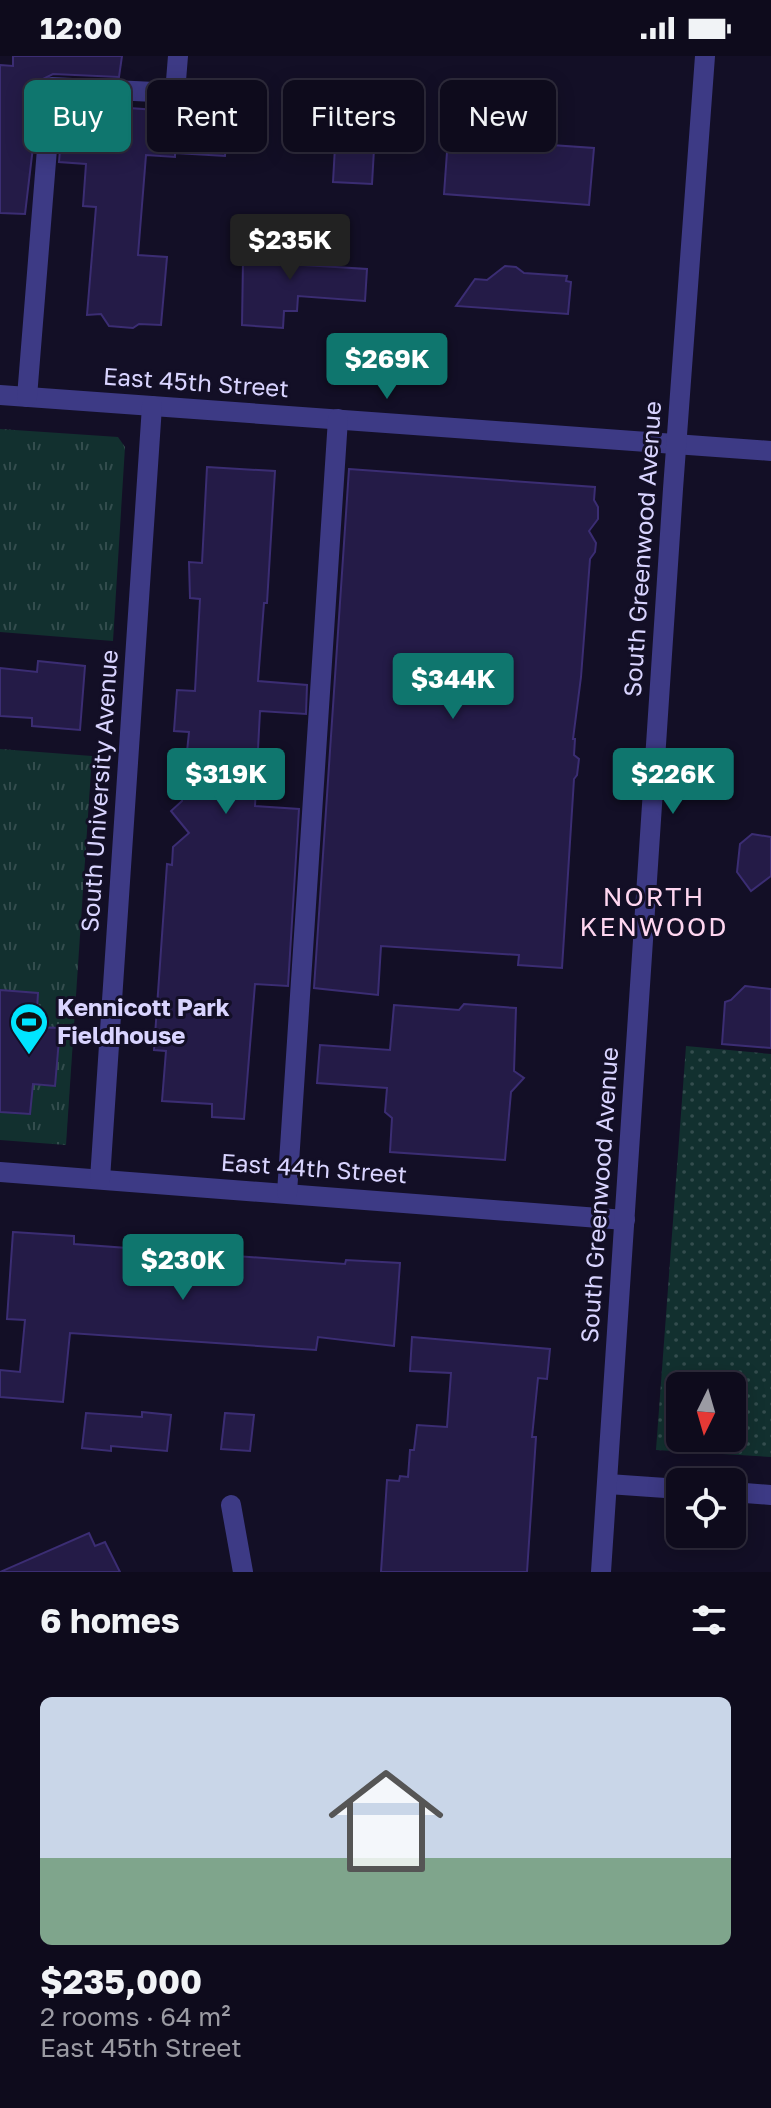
<!DOCTYPE html>
<meta charset="utf-8">
<style>
body{margin:0;font-family:"Golos Text",sans-serif;background:#171425;color:#f1f3f6;height:100vh;display:flex;flex-direction:column;font-size:30px;white-space:nowrap}
*{box-sizing:border-box;margin:0}
p{font-size:26px;color:#9b9ba3}
.icon{flex:none;width:44px;height:44px;fill:none;stroke:currentColor;stroke-width:2;stroke-linecap:round;stroke-linejoin:round}
.map{position:relative;height:1516px;overflow:hidden}
.sheet{display:flex;flex-direction:column;background:#0e0b1c;flex:1}
.sheet>*{flex:none}
.hud{position:absolute;left:24px;top:24px;width:724px;height:72px;display:flex;gap:16px}
.needle{width:52px;rotate:185deg}
.buttons{position:absolute;left:666px;top:1316px;display:grid;gap:16px}
.buttons a{display:grid;place-items:center;width:80px;height:80px;border-radius:12px;background:#0e0b1c;box-shadow:0 4px 20px #0003,0 0 0 2px #2e2b3b;font-size:40px}
.price{position:absolute;translate:-50% -68px;padding:0 18px;border-radius:8px;background:#0f766e;color:#fff;font-size:26px;line-height:52px;filter:drop-shadow(0 2px 4px #0008)}
.price::after{content:'';position:absolute;left:50%;top:48px;width:24px;height:18px;margin-left:-12px;background:inherit;clip-path:polygon(0 0,100% 0,50% 100%)}
.price.selected{background:#222;color:#fff}
ul{padding:0;list-style:none}
li{display:grid;align-content:center;gap:16px;height:424px;padding:0 40px}
li span{display:grid;place-items:center;height:248px;border-radius:12px;color:#555}
li>.icon{margin-inline-start:auto}
span .icon{width:144px;height:144px;fill:#fffc;stroke-width:1}
li b{font-size:34px}
h2{display:flex;justify-content:space-between;align-items:center;height:96px;padding:0 40px;font-size:34px}
.pill{padding:0 28px;border-radius:12px;background:#0e0b1c;box-shadow:0 4px 20px #0003,0 0 0 2px #2e2b3b;font-size:28px;line-height:72px}
.pill.selected{background:#0f766e;color:#fff}
.status{display:flex;justify-content:space-between;align-items:center;height:56px;padding:0 40px;background:#0e0b1c;direction:ltr}
.status svg{height:22px;fill:currentColor}
.map>svg:first-child{display:block}
.grass{fill:url(#grass-dots);fill-rule:evenodd}
.park{fill:url(#park-tufts)}
.building{fill:#241b47;stroke:#3b2d73;stroke-width:2}
.lines{fill:none;stroke-linecap:round;stroke-linejoin:round}
.minor{stroke:#3d3a85;stroke-width:20}
.labels{text-anchor:middle;stroke-width:6;stroke-linejoin:round;paint-order:stroke}
.street-label{font-size:24px;fill:#d9d4ff;stroke:#130f26}
.poi-label{font-size:24px;font-weight:bold;fill:#d9d4ff;stroke:#130f26;text-anchor:start}
.neighbourhood-label{font-size:26px;letter-spacing:2px;fill:#ffd6f0;stroke:#130f26}
</style>
<div class="status"><b>12:00</b><svg viewBox="0 0 49 12"><path d="M0 12V9h3v3zM5 12V6h3v6zM10 12V3h3v9zM15 12V0h3v12zM26 1h20v11H26zM47 4h2v5h-2z"/></svg></div>
<div class="map">
<svg width="771" height="1516" viewBox="0 0 771 1516">
<defs>
<pattern id="grass-dots" width="8" height="8" patternUnits="userSpaceOnUse" patternTransform="scale(2)"><rect width="8" height="8" fill="#12302f"/><path d="M2 2h.1M6 6h.1" fill="none" stroke="#344d4e" stroke-width="1.8" stroke-linecap="round"/></pattern>
<pattern id="park-tufts" width="24" height="20" patternUnits="userSpaceOnUse" patternTransform="scale(2)"><rect width="24" height="20" fill="#12302f"/><path d="M3 7l-1-3M5 7V3M7 7l1-3M15 17l-1-3M17 17v-4M19 17l1-3" fill="none" stroke="#344d4e"/></pattern>
</defs>
<rect width="100%" height="100%" fill="#130f26"/>
<!-- grass -->
<path class="grass" d="M686 990 771 998V1401L656 1394ZM680 1330H732V1382H680Z"/>
<!-- park -->
<g class="park">
<polygon points="0,373 118,381 125,391 113,585 0,576"/>
<polygon points="0,693 92,700 66,1089 0,1084"/>
</g>
<!-- building -->
<g class="building">
<polygon points="13,0 122,0 119,21 53,18 41,24 25,158 0,157 0,9 13,10"/>
<polygon points="64,45 116,47 115,51 228,59 225,100 175,97 175,101 146,99 138,199 167,201 161,269 139,268 133,272 109,270 101,258 87,259 96,151 83,150 86,108 59,106"/>
<polygon points="337,56 376,58 372,128 333,126"/>
<polygon points="448,82 594,92 589,149 444,138"/>
<polygon points="247,182 306,187 304,209 367,213 365,245 298,240 297,255 284,255 283,272 242,269 243,205 245,205"/>
<polygon points="505,210 516,211 524,217 567,220 566,225 571,226 568,258 456,250 475,223 487,224"/>
<polygon points="207,411 275,415 267,547 264,547 258,625 307,629 306,658 260,655 255,750 299,753 288,930 255,928 244,1063 212,1061 212,1048 162,1045 166,995 154,994 167,808 172,809 173,791 189,777 171,755 182,745 189,676 174,675 177,634 195,635 200,543 190,542 189,506 202,507"/>
<polygon points="349,413 595,431 594,444 598,451 598,463 589,475 596,487 595,496 590,503 581,621 573,683 575,683 574,699 579,703 577,719 574,723 562,912 518,909 519,899 381,890 378,939 314,932"/>
<polygon points="38,605 85,610 80,674 32,670 32,662 0,660 0,612 37,616"/>
<polygon points="752,778 771,781 771,820 751,835 737,816 740,788"/>
<polygon points="745,930 771,933 771,992 722,988 725,946 731,944"/>
<polygon points="0,934 38,937 36,971 60,972 55,1030 33,1028 30,1058 0,1056"/>
<polygon points="464,948 516,952 514,1015 524,1022 511,1036 505,1104 390,1096 392,1062 385,1056 387,1032 317,1027 320,989 390,994 394,949 459,954"/>
<polygon points="13,1176 74,1180 74,1188 345,1208 346,1204 400,1207 394,1290 318,1281 316,1294 70,1277 63,1346 0,1341 0,1314 20,1316 25,1264 7,1263"/>
<polygon points="412,1281 550,1293 547,1323 538,1322 532,1381 536,1381 527,1516 381,1516 387,1424 399,1425 400,1420 408,1421 410,1394 414,1394 417,1369 447,1371 451,1317 410,1315"/>
<polygon points="142,1356 171,1359 167,1395 111,1390 111,1395 82,1392 86,1357 142,1361"/>
<polygon points="225,1357 254,1359 250,1395 221,1393"/>
<polygon points="89,1477 95,1490 105,1486 120,1516 0,1516"/>
</g>
<g class="lines">
<!-- minor -->
<g class="minor">
<polyline points="0,339 771,395"/>
<polyline points="27,341 52,31 175,37 178,0"/>
<polyline points="0,1116 625,1164"/>
<polyline points="100,1123 152,350"/>
<polyline points="287,1137 338,363"/>
<polyline points="608,1428 680,1433"/>
<polyline points="732,1436 771,1439"/>
<polyline points="231,1449 243,1516"/>
<polyline points="601,1516 673,433 705,0"/>
</g>
</g>
<!-- icons -->
<defs>
<g id="stadium-pin" transform="scale(2)"><path d="M0 17L-7.5 6A9.5 9.5 0 1 1 7.5 6Z" fill="#00e5ff" stroke="#130f26"/><path d="M0-5a6.5 5 0 1 0 0 10a6.5 5 0 1 0 0-10ZM-3.5-1.8h7v3.6h-7Z" fill="#111"/></g>
</defs>
<g fill-rule="evenodd">
<use href="#stadium-pin" x="29" y="966"/>
</g>
<g class="labels">
<!-- street labels -->
<g class="street-label">
<text transform="translate(196 327) rotate(4)" y="8">East 45th Street</text>
<text transform="translate(643 493) rotate(-86)" y="8">South Greenwood Avenue</text>
<text transform="translate(100 735) rotate(-86)" y="8">South University Avenue</text>
<text transform="translate(314 1113) rotate(4)" y="8">East 44th Street</text>
<text transform="translate(600 1139) rotate(-86)" y="8">South Greenwood Avenue</text>
</g>
<!-- poi labels -->
<g class="poi-label">
<text x="57" y="960">Kennicott Park<tspan x="57" dy="28">Fieldhouse</tspan></text>
</g>
<!-- neighbourhood labels -->
<g class="neighbourhood-label">
<text x="654" y="850">NORTH<tspan x="654" dy="30">KENWOOD</tspan></text>
</g>
</g>
</svg>
<div class="buttons">
<a><svg class="needle" viewBox="-14 -14 28 28"><path d="M0-13l5 13h-10z" fill="#e53935"/><path d="M0 13l5-13h-10z" fill="#9b9ba3"/></svg></a>
<a><svg class="icon" aria-label="locate" viewBox="0 0 24 24"><circle cx="12" cy="12" r="6"/><path d="M12 2v4M12 18v4M2 12h4M18 12h4"/></svg></a>
</div>
<b class="price selected" style="left:290px;top:226px">$235K</b>
<b class="price" style="left:387px;top:345px">$269K</b>
<b class="price" style="left:453px;top:665px">$344K</b>
<b class="price" style="left:226px;top:760px">$319K</b>
<b class="price" style="left:673px;top:760px">$226K</b>
<b class="price" style="left:183px;top:1246px">$230K</b>
<div class="hud">
<a class="pill selected">Buy</a>
<a class="pill">Rent</a>
<a class="pill">Filters</a>
<a class="pill">New</a>
</div>
</div>
<section class="sheet">
<h2>6 homes<svg class="icon" aria-label="filters" viewBox="0 0 24 24"><path d="M4 7h16M4 17h16"/><circle cx="9" cy="7" r="2"/><circle cx="15" cy="17" r="2"/></svg></h2>
<ul>
<li><span style="background:linear-gradient(#c9d6e8 65%,#7fa58c 0)"><svg class="icon" aria-label="home" viewBox="0 0 24 24"><path d="M3 11l9-7 9 7M6 9v11h12V9"/></svg></span><div><b>$235,000</b><p>2 rooms · 64 m²</p><p>East 45th Street</p></div></li>
</ul>
</section>
